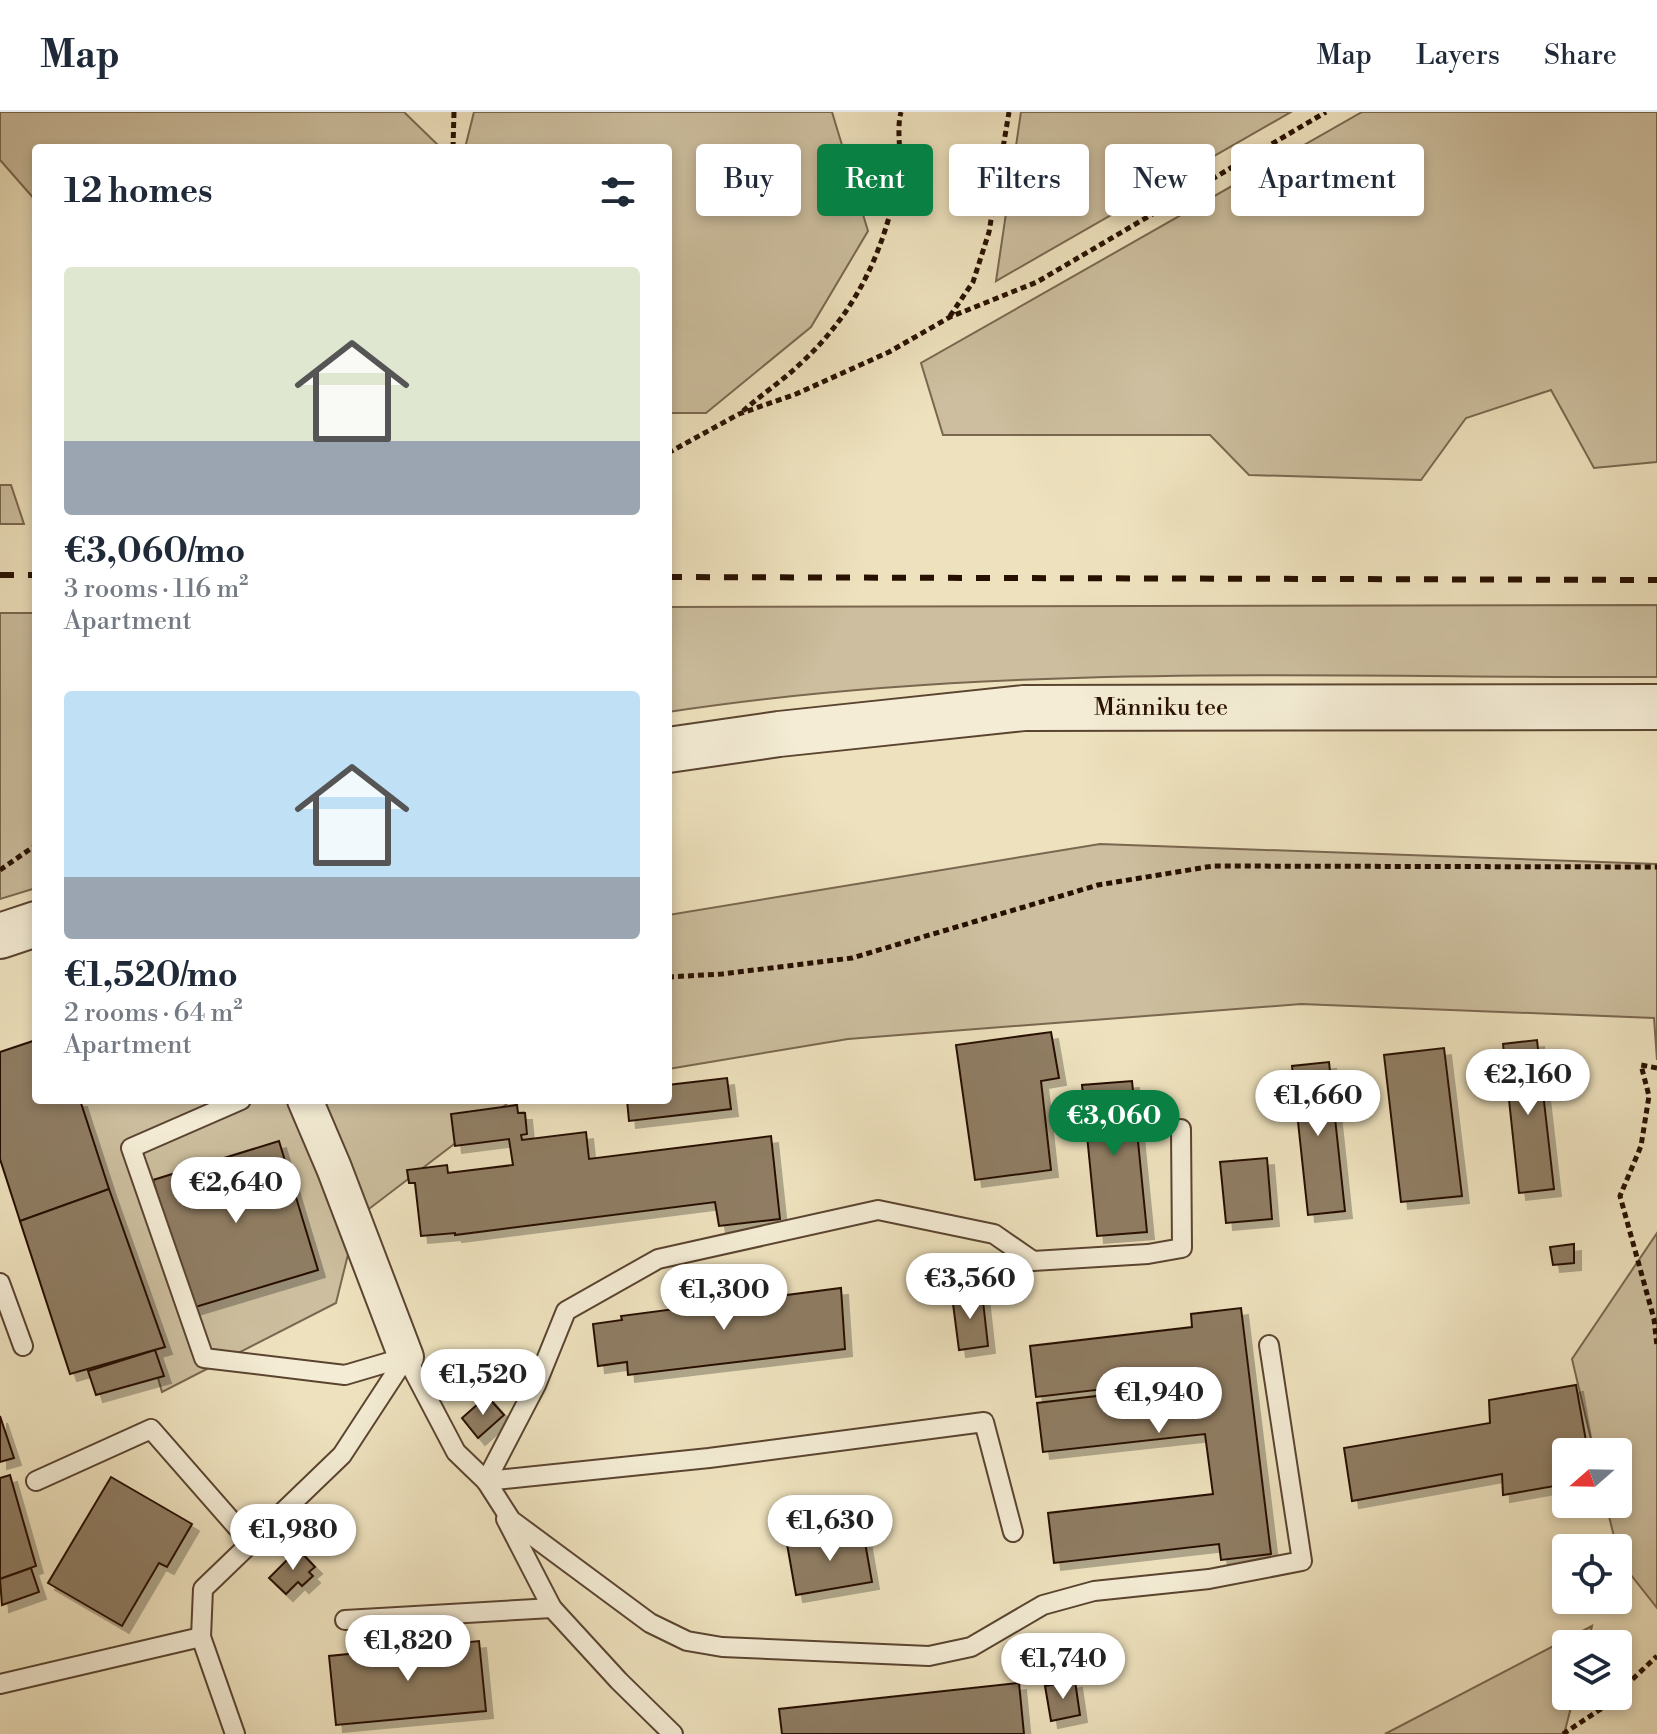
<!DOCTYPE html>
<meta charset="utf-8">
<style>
body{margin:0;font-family:"Libre Bodoni",serif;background:#f2f2f3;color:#1f2937;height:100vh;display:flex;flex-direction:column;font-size:30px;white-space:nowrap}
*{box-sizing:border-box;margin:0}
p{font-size:26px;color:#747a83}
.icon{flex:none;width:44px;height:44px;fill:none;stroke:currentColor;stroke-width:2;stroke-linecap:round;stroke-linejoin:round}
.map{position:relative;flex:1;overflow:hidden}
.sheet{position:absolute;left:32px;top:32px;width:640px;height:960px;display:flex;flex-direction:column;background:#fff;border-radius:8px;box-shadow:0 4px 12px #0003}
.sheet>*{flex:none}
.top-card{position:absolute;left:696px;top:32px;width:760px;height:72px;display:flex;gap:16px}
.needle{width:52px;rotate:250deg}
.controls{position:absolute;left:1552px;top:1326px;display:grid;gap:16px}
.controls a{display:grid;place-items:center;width:80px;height:80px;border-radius:8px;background:#fff;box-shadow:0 4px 12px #0003;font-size:40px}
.price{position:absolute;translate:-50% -68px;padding:0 18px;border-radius:28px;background:#fff;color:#222;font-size:26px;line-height:52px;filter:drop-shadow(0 2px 4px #0008)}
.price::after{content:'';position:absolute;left:50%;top:48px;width:24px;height:18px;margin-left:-12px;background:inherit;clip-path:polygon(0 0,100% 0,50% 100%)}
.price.current{background:#0b8043;color:#fff}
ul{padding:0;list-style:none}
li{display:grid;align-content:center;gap:16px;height:424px;padding:0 32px}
li span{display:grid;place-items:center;height:248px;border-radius:8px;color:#555}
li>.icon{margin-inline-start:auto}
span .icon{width:144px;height:144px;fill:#fffc;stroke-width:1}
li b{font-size:34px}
h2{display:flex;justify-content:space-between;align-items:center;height:96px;padding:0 32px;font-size:34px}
.pill{padding:0 28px;border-radius:8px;background:#fff;box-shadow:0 4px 12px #0003;font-size:28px;line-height:72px}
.pill.current{background:#0b8043;color:#fff}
header{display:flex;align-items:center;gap:48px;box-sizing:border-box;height:112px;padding:0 40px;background:#fff;border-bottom:2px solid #e0e1e3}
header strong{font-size:38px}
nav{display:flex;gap:44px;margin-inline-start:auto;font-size:28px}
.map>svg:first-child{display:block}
.green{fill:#ccbe9e;stroke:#7a674f;stroke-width:2}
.building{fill:#8f7d63;stroke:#281000;stroke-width:2;filter:url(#shadow)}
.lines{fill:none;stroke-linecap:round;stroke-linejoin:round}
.service-casing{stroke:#5a4430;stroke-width:22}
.minor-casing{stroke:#5a4430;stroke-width:38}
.tertiary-casing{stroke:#5a4430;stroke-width:48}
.path{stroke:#281000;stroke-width:5;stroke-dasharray:6 4;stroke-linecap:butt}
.service{stroke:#f4ecd5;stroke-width:18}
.minor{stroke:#f4ecd5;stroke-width:34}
.tertiary{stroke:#f4ecd5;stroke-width:44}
.rail{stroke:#281000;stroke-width:6;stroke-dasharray:14 14;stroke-linecap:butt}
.labels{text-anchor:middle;stroke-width:8;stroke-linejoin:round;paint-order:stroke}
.street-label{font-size:24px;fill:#281000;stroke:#f4ecd5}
</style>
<header>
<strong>Map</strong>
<nav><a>Map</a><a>Layers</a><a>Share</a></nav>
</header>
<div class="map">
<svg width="1657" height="1622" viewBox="0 0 1657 1622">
<defs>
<filter id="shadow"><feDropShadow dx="7" dy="7" stdDeviation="0" flood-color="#0004"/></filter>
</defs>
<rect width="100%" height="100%" fill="#eee2be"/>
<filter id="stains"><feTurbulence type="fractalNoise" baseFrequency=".0025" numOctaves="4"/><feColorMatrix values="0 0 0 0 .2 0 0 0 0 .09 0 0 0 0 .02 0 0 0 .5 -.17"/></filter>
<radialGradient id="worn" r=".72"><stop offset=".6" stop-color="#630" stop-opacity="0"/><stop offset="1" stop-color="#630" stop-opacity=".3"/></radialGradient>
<!-- green -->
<g class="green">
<polygon points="0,0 404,0 441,36 36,36 36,89 0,48"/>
<polygon points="474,0 832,0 868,119 811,215 706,301 668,301 668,36 465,36"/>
<polygon points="1021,0 1291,0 996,169"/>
<polygon points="1362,0 1657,0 1657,350 1594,356 1551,278 1466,306 1421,368 1249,363 1210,323 943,323 921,251"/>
<polygon points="0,373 11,373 24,412 0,412"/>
<path d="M1657 493V565C1328 566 995 550 668 600V495Z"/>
<polygon points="0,501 36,501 36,776 0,787"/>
<polygon points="1100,732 1657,752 1657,948 1654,906 1301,892 848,927 668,957 668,803"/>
<polygon points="79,988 512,988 357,1106 336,1191 162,1280"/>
<polygon points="1657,1121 1657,1496 1620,1449 1606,1392 1618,1392 1618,1340 1594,1340 1572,1247"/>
<polygon points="1592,1514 1588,1532 1566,1532 1566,1584 1574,1584 1564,1622 1385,1622"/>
</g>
<!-- building -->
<g class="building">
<polygon points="1051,920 1059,966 1041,969 1051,1058 975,1068 956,933"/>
<polygon points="36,928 36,988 80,988 109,1077 20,1109 0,1047 0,940"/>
<polygon points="1537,928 1554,1077 1519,1081 1503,932"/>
<polygon points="1444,936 1462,1084 1401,1090 1384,943"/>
<polygon points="1329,950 1345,1099 1308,1103 1292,954"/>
<polygon points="727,966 731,997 629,1009 627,988 668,988 668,973"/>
<polygon points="1132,969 1147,1120 1097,1124 1082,973"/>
<polygon points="517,993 518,1001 525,1001 527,1022 521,1023 522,1028 586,1020 589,1047 771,1024 780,1107 719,1114 715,1090 455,1123 455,1121 421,1124 415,1071 409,1071 407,1058 447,1053 448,1061 513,1053 509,1027 455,1034 451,1002"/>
<polygon points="279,1029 318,1158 192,1196 153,1068"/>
<polygon points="1267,1046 1272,1107 1226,1111 1220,1050"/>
<polygon points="109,1077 165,1235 70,1262 20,1109"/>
<polygon points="1574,1132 1574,1151 1553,1153 1550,1135"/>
<polygon points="841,1176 845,1237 628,1263 627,1250 598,1254 593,1212 622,1208 621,1204 721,1191 720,1184 740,1182 741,1189"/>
<polygon points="982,1180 988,1234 959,1238 952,1184"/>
<polygon points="1241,1196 1271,1442 1221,1448 1219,1432 1054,1451 1048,1401 1213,1382 1205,1322 1043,1340 1037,1291 1199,1272 1199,1266 1036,1285 1030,1234 1192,1215 1191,1202"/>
<polygon points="155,1238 164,1264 96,1283 88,1259"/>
<polygon points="1576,1273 1588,1340 1566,1340 1566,1372 1503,1383 1502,1362 1352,1389 1344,1336 1490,1311 1489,1288"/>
<polygon points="487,1284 504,1303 478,1326 462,1306"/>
<polygon points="0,1304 14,1346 0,1350"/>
<polygon points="10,1363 36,1454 0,1467 0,1366"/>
<polygon points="111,1365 192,1412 167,1455 159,1451 122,1514 48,1471"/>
<polygon points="863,1419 872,1470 796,1483 787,1432"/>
<polygon points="298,1437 315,1455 309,1460 313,1464 302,1474 298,1470 286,1482 269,1466"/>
<polygon points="31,1456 39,1480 2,1493 0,1467"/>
<polygon points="479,1529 486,1599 336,1613 329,1544"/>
<polygon points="1075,1569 1080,1603 1051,1609 1045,1574"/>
<polygon points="1019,1571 1024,1622 782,1622 779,1597"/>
</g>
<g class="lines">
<!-- service casing -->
<g class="service-casing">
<g id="service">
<polyline points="241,988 131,1036 204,1246 345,1263 406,1245"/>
<polyline points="0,1171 23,1234"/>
<polyline points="406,1245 456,1340 486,1369 511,1408 650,1511 687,1529 722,1535 929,1544 971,1535 1043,1493 1094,1479 1209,1467 1302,1449 1269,1233"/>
<polyline points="36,1369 151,1317 250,1430"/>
<polyline points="486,1369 536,1273 566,1199 658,1147 878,1098 994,1122 1033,1149 1148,1142 1182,1136 1181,1017"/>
<polyline points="486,1369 709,1346 984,1310 1013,1420"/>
<polyline points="506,1407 552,1496 619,1569 673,1622"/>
<polyline points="345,1508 552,1496"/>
<polyline points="0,1572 201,1525"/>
<polyline points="235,1622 201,1525 203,1477 342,1343 406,1245"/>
</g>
</g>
<!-- minor casing -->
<g class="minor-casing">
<polyline id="minor" points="305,988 334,1056 406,1245"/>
</g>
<!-- tertiary casing -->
<g class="tertiary-casing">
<g id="tertiary">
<polyline points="668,638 779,622 1024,596 1657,595"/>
<polyline points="0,824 36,812"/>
</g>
</g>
<!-- path -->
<g class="path">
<polyline points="453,36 454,0"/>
<polyline points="950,204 973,170 989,120 1009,0"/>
<path d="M743 299C761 283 782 269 800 252 857 200 886 136 899 61 902 40 896 19 901 0"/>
<polyline points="668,341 739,302 796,282 889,240 950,205 1037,170 1326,0"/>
<polyline points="0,758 36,733"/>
<polyline points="668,865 722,862 852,846 1098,773 1213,754 1657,755"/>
<polyline points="1657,956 1641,953 1649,984 1641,1034 1620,1084 1654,1207 1657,1234"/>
<polyline points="1618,1581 1657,1544"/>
<polyline points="1563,1622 1604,1595 1615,1584"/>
</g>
<!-- service -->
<use href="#service" class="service"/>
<!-- minor -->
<use href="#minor" class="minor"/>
<!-- tertiary -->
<use href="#tertiary" class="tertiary"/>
<!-- rail -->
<g class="rail">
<polyline points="0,463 36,463"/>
<polyline points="668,465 1657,468"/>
</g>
</g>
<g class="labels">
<!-- street labels -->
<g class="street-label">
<text x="1161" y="603">Männiku tee</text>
</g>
</g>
<rect width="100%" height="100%" filter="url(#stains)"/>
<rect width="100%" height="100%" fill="url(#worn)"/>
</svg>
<div class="controls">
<a><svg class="needle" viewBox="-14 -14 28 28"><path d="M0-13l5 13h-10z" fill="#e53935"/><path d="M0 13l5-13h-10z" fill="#747a83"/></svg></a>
<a><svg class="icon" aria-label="locate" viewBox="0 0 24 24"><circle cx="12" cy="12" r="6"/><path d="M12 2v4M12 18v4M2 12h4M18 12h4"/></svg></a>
<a><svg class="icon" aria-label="layers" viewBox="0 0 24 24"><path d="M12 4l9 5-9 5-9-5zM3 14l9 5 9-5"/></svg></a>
</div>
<b class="price" style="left:1528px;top:1005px">€2,160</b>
<b class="price" style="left:1318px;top:1026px">€1,660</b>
<b class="price current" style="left:1114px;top:1046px">€3,060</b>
<b class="price" style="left:236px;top:1113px">€2,640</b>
<b class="price" style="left:970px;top:1209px">€3,560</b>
<b class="price" style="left:724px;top:1220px">€1,300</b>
<b class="price" style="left:483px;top:1305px">€1,520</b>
<b class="price" style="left:1159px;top:1323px">€1,940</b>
<b class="price" style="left:830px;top:1451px">€1,630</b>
<b class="price" style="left:293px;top:1460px">€1,980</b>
<b class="price" style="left:408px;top:1571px">€1,820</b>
<b class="price" style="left:1063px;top:1589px">€1,740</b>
<div class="top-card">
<a class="pill">Buy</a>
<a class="pill current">Rent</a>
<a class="pill">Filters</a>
<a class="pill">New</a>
<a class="pill">Apartment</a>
</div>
<section class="sheet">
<h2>12 homes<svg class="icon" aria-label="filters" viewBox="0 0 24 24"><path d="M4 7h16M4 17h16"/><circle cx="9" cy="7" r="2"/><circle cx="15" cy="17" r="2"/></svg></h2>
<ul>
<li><span style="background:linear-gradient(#dfe7d0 70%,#9aa5b1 0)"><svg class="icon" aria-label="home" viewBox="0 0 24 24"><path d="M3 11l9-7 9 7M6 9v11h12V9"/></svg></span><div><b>€3,060/mo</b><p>3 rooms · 116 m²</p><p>Apartment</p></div></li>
<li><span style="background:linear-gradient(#bfe0f5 75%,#9aa5b1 0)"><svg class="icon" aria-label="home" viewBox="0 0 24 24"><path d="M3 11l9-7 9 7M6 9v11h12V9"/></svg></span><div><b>€1,520/mo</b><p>2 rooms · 64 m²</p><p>Apartment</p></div></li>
</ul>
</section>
</div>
